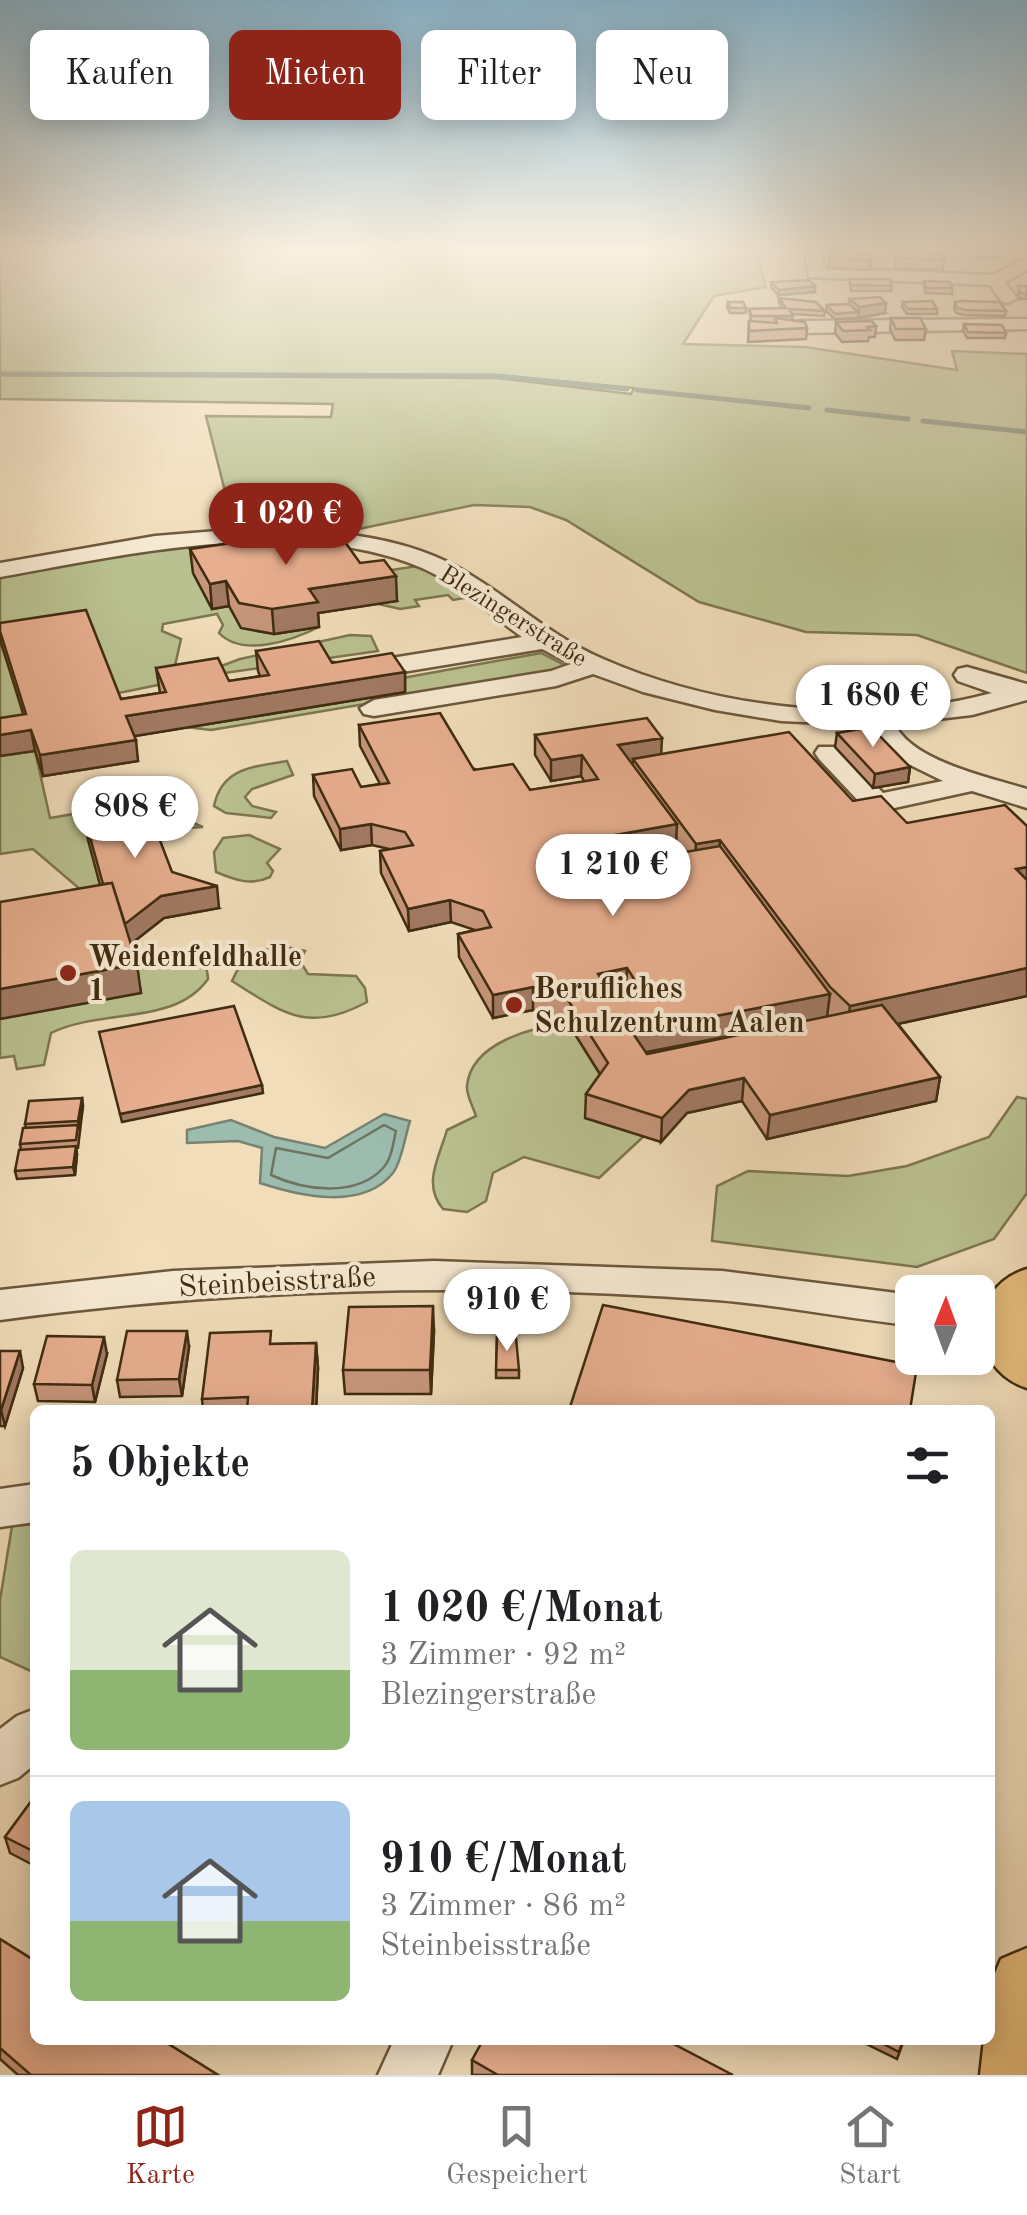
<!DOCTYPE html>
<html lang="de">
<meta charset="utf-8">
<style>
body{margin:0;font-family:"Old Standard TT",serif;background:#f6f6f6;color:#202124;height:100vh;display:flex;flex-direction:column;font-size:38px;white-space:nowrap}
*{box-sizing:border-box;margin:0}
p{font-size:32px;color:#757577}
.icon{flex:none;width:55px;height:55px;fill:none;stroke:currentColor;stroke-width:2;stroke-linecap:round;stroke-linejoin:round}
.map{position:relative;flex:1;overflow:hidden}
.panel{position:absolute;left:30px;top:1405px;width:965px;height:640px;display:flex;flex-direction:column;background:#fff;border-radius:15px;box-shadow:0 5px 25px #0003}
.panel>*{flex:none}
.guide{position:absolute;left:30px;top:30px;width:968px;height:90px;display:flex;gap:20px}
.needle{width:65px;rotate:1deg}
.fabs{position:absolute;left:895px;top:1275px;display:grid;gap:20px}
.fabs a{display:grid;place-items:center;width:100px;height:100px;border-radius:15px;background:#fff;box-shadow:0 5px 25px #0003;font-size:50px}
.price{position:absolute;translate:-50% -85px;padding:0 22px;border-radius:35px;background:#fff;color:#222;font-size:32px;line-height:65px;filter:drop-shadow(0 2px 5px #0008)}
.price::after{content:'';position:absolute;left:50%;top:60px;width:30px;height:22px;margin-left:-15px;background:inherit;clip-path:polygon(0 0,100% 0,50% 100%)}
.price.current{background:#8f2418;color:#fff}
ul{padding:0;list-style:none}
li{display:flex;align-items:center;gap:30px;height:250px;padding:0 40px}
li+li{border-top:2px solid #e0e0e0}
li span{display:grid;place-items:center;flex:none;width:280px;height:200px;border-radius:15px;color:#555}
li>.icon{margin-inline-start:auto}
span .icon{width:120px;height:120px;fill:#fffc;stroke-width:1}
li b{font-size:42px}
h2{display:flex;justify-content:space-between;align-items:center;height:120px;padding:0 40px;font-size:42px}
.chip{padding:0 35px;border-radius:15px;background:#fff;box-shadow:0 5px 25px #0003;font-size:35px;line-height:90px}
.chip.current{background:#8f2418;color:#fff}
.dock{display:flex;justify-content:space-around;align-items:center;height:140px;border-top:2px solid #e0e0e0;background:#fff;font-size:28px;color:#757577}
.dock a{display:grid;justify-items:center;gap:5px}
.dock .current{color:#8f2418}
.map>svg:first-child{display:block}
.green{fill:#bac190;stroke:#7d7650;stroke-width:2.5}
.water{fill:#9bbcaf;stroke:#778270;stroke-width:2.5}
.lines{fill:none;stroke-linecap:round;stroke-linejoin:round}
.shore{stroke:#6e7460;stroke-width:2.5}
.stream{stroke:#778270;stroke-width:5}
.minor-casing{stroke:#6c583b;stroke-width:5}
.major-casing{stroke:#402c11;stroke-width:5}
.minor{fill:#f6e9d2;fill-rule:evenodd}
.major{fill:#e8be7d;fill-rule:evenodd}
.wall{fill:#c7967b;stroke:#402c11;stroke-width:2.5;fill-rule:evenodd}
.shaded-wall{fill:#a27a64;stroke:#402c11;stroke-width:2.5}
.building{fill:#e7ae8f;stroke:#402c11;stroke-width:2.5;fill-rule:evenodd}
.poi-dot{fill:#8f2418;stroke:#f6e9d2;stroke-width:4}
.labels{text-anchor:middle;stroke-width:8;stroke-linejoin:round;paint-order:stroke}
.far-street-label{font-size:25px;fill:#402c11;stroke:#f6e9d2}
.poi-label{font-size:30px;font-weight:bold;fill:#402c11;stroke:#f6e9d2;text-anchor:start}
.street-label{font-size:30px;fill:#402c11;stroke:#f6e9d2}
</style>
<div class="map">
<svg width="1027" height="2075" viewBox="0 0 1027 2075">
<rect width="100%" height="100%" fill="#f1ddba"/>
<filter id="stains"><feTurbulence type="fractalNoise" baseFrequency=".002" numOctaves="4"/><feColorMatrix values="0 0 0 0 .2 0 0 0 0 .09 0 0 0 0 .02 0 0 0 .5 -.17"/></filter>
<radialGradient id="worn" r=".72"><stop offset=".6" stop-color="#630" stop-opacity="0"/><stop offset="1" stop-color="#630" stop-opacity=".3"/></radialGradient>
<!-- green -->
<g class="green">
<polygon points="0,251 755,251 766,287 714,296 683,344 805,347 957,370 952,351 1027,354 1027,673 917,635 806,632 699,602 566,520 530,507 474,505 354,530 296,521 232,519 206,416 331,417 333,404 0,399 0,375 497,378 631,394 634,388 497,375 0,373"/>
<path d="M217 539 228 553 229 606 241 628 274 634 319 627C293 640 243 658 219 633L223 625 217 614 163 624 162 631 181 639 174 670 187 679 114 694 2 643 29 735 0 739V574Z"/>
<polygon points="418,566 444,578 470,597 453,600 448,595 415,600 419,606 400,609 378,604 371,573"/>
<polygon points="350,635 371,636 378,651 218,674 213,669 240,659"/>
<polygon points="541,653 572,669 211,730 186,727 404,692 397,679"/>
<polygon points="35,751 50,818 143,802 203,827 151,830 108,913 33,849 0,854 0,756"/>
<path d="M287 761 293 775 252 789 245 797 252 806 276 812 271 818 226 813 214 806C222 767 254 767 287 761Z"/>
<path d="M249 835 280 849 267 863 273 871 270 877C251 886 235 880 216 872L214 852 223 838Z"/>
<path d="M281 946 305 951 300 961 308 974 356 976 365 988 367 1002C308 1034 283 1013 232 981 243 955 255 951 281 946Z"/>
<path d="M168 951C189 953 207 954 208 979 175 1026 102 1008 51 1033L44 1065 17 1069 14 1056 0 1058V1019L141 993 129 954Z"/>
<path d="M568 1023 607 1086 586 1118 644 1136 599 1178 524 1157 493 1173 486 1201 467 1212 443 1209C422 1184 439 1158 447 1130L476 1116C473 1107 466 1094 467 1086 471 1042 534 1027 568 1023Z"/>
<polygon points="1017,1097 1027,1099 1027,1193 994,1239 917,1267 712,1241 717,1186 748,1171 848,1176 907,1166 989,1137"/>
<polygon points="35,1524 35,1673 0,1657 0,1600 12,1526"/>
</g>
<!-- water -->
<path class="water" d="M384 1114 410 1121C405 1136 402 1161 393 1173 362 1211 300 1196 260 1183L262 1148 238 1141 187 1143V1130L231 1120 274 1137 325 1148Z"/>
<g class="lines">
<!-- shore -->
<path class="shore" d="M384 1125 396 1131C393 1143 392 1158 383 1168 356 1198 303 1190 271 1175L276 1148 328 1158Z"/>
<!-- stream -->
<g class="stream">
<polyline points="0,374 495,376 627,389"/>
<polyline points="637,390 809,408"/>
<polyline points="827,410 908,419"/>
<polyline points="923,421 1027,432"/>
</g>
<!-- minor casing -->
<g class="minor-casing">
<g id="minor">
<polygon points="805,251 821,251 823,268 992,275 1027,258 1027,270 1005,282 1017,298 1008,303 1002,302 990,285 809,277"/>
<polygon points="1027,319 1027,329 799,333 790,327 799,321"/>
<path d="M254 528C320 530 396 534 455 566 507 594 547 635 603 659 719 710 870 726 992 693L958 681 954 675 958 669 967 667 1027 684V700L972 715 895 724C911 761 991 778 1027 789V808L972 791 876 812 866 809 819 759 815 753 819 747H839L883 793 943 781 888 754 867 725 781 721 715 710 643 692 593 674 556 686 374 716 364 714 360 708 374 700 551 671 571 664 542 649 354 680 345 678 341 672 345 666 354 664 522 637C489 614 459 584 422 568 298 515 127 554 0 577V563L155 536Z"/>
<path d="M434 1261 722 1271 912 1295V1325C847 1319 783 1305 717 1300 478 1282 238 1288 0 1320V1290L173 1271Z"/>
<polygon points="35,1484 35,1522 0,1527 0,1489"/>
<polygon points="35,1709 35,1764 18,1778 0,1785 0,1729 17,1716"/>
<polygon points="394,2040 453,2040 438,2075 378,2075"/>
</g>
</g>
<!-- major casing -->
<g class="major-casing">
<g id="major">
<path d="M1027 1269V1388C967 1369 966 1287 1027 1269Z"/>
<polygon points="1027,1948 1027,2075 980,2075 984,2040 990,2040 990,1985 1001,1959"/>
</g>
</g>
<!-- minor -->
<use href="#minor" class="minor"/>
<!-- major -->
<use href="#major" class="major"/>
</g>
<!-- wall -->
<g class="wall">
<polygon points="972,251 1004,251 1003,258 973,257"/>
<polygon points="830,252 872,254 870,270 828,268"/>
<polygon points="896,252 944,260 943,270 895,268"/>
<polygon points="849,279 892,286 891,291 851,291"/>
<polygon points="924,281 952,288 952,294 925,293"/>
<polygon points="771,282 815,286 815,292 778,295 771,287"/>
<polygon points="1018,286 1027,286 1027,299 1019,299"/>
<polygon points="779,298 825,311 824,316 792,314 792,320 807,328 806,339 748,342 749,321 751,321 749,309 782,308 779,303"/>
<polygon points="850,299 885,313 858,318 835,319 826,311 827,305 849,304"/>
<polygon points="728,302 746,308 746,313 730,313 727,307"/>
<polygon points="903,302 937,309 937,314 907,314 902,307"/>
<polygon points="955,302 1006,311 1005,316 964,315 956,313 954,308"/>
<polygon points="891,318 926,329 924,340 895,340 890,329"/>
<polygon points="836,322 876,326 875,337 869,337 868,341 842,342 835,333"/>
<polygon points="964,324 1006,333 1005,338 967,338 963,330"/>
<polygon points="190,549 360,563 397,601 318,613 319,627 274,634 241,628 229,606 212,609 193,573"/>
<polygon points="0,623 121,699 160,693 156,668 229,681 260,676 258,671 256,651 405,672 405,692 134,736 138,761 43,776 1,643"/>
<path d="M359 725 530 790 585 782 581 776 551 781 535 755V735L661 754 853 801 907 823 1027 826V996L898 1024 940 1077 936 1101 767 1139 742 1101 687 1113 661 1142 585 1118 586 1094 600 1074 568 1023 533 1010 493 1018 459 957 458 934 475 930 451 922 409 931 381 873 380 851 389 849 372 845 341 850 314 796 313 775 361 787 380 784 360 746ZM675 846 680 853 605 866 600 859ZM820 1018 647 1054 645 1052Z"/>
<polygon points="837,733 910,767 908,782 873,788 835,747"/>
<polygon points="85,819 172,872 219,908 164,918 131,944 141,993 100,885 88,840"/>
<polygon points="82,1098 83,1106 78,1148 76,1149 77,1154 75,1175 17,1179 15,1171 21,1150 20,1144 26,1128 25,1124"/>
<polygon points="434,1331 431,1394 345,1394 343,1370"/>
<polygon points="497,1337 519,1370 519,1378 496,1378"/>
<polygon points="316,1343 318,1368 316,1410 203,1410 202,1399 273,1344"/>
<polygon points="189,1347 182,1396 120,1397 117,1380"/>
<polygon points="0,1351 23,1368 5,1426 0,1426"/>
<polygon points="107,1354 95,1402 38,1401 34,1384"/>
<polygon points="35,1796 35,1866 10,1853 5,1837"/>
<polygon points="0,1939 218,2075 18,2075 0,2059"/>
<polygon points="858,2040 904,2040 897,2059"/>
<polygon points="472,2060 733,2075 472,2075"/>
</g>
<!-- shaded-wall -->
<g class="shaded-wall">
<polygon points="815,286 815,292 778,295 779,290"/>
<polygon points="886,303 885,313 858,318 859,307"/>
<polygon points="396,576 397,601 318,613 319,627 274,634 272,609 309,589"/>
<polygon points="226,581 229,606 212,609 210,584"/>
<polygon points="405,672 405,692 129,737 126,716"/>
<polygon points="31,730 35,751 0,756 0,735"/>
<polygon points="662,738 661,758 633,759 633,763 617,765 618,745"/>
<polygon points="136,740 138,761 43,776 40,755"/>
<polygon points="582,755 581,776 551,781 551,760"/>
<polygon points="910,767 908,782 873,788 875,774"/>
<polygon points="371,824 372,845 341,850 340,829"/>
<polygon points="677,824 676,845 587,862 588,840"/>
<polygon points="720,840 718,868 694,872 696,844"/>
<polygon points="1027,867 1027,894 1016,869"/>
<polygon points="217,886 219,908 164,918 127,947 124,924 161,896"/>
<polygon points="450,900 451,922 409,931 408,909"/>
<polygon points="137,964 141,993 0,1019 0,989"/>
<polygon points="627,968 626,991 597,996 598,974"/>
<polygon points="1027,968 1027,996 846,1035 850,1006"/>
<polygon points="533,987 533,1010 493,1018 493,995"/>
<polygon points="830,994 827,1017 631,1055 632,1032"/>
<polygon points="940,1077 936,1101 767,1139 770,1115"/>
<polygon points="744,1078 742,1101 687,1113 661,1142 662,1118 689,1090"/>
<polygon points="262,1085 263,1093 122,1122 120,1114"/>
<polygon points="82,1098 83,1106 79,1129 78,1121"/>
<polygon points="76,1146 77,1154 75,1175 73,1167"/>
<polygon points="433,1306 434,1331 431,1394 430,1370"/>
<polygon points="187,1331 189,1347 182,1396 179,1379"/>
<polygon points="104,1337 107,1354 95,1402 92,1385"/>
<polygon points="316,1343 318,1368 316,1410 312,1410"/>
<polygon points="20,1351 23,1368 5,1426 1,1410"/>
</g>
<!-- building -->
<g class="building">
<polygon points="830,252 872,254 872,260 829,258"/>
<polygon points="896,252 944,254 944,260 896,258"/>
<polygon points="849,279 890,279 892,286 851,285"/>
<polygon points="809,280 815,286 779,290 771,282"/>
<polygon points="924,281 950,282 952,288 926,288"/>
<polygon points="1018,286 1027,286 1027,294 1020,293"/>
<polygon points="880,297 886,303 859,307 850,299"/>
<polygon points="779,298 816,302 825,311 789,309 793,316 752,316 749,309 786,308"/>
<polygon points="932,301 937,309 908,309 903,302"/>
<polygon points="961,301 1000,302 1006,311 965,310 957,308 955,302"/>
<polygon points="728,302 743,302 746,308 730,308"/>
<polygon points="849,304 858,312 835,314 827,305"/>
<polygon points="775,318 805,322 807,328 749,331 749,321 777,323"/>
<polygon points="891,318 920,318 926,329 896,329"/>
<polygon points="872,321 876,326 867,327 870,330 843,331 836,322"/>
<polygon points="964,324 1002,325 1006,333 968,332"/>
<polygon points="335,528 360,563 384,560 396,576 309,589 318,602 272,609 239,603 226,581 210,584 190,549"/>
<polygon points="86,610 121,699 166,692 156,668 218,658 229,681 269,675 256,651 319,641 332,663 392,653 405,672 126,716 136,740 40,755 31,730 0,735 0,718 26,714 0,631 0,623"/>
<path d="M440 713 474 770 513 764 530 790 598 779 582 755 551 760 535 735 647 718 662 738 618 745 677 824 588 840 605 866 720 846 830 994 632 1032 647 1054 882 1005 940 1077 770 1115 744 1078 689 1090 662 1118 586 1094 608 1063 568 1000 533 987 493 995 458 934 491 927 483 911 450 900 408 909 380 851 413 845 405 832 371 824 340 829 313 775 352 769 361 787 389 783 359 725ZM627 968 638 985 608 992 598 974Z"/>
<polygon points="871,727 910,767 875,774 837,733"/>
<polygon points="789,732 853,801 881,796 907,823 1005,805 1027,826 1027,867 1016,869 1027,880 1027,968 850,1006 830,987 720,840 696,844 633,759"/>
<polygon points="148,809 172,872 217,886 161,896 125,924 112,883 103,884 85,819"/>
<polygon points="112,883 137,964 0,989 0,902"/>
<polygon points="234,1006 262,1085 120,1114 99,1032"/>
<polygon points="82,1098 78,1121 25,1124 29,1101"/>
<polygon points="78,1125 76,1140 20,1144 23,1128"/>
<polygon points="76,1146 73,1167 15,1171 19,1150"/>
<polygon points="603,1305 917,1366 910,1410 569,1410"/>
<polygon points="433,1306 430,1370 343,1370 349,1307"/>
<polygon points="127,1331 187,1331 179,1379 117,1380"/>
<polygon points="271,1331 270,1344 316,1343 312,1410 247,1410 248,1397 202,1399 210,1333"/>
<polygon points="47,1336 104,1337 92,1385 34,1384"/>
<polygon points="497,1337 516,1338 519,1370 496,1370"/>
<polygon points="0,1351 20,1351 1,1410 0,1410"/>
<polygon points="35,1796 35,1852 5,1837"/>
<polygon points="0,1939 35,1961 35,2040 162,2040 218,2075 31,2075 0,2048"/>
<polygon points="483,2040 666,2040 733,2075 498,2075 472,2060"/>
<polygon points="876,2040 903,2040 899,2052"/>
</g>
<!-- sky -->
<linearGradient id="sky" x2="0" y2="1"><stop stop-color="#89b7d1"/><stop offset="0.46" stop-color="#f9f0e0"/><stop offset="1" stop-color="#f9f0e0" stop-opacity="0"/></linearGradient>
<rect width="1027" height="542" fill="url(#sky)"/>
<!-- markers -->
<g class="poi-dot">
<circle cx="68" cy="973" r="10"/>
<circle cx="514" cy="1005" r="10"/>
</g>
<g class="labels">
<!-- far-street labels -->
<g class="far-street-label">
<text transform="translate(514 615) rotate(32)" y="9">Blezingerstraße</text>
</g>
<!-- poi labels -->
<g class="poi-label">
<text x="88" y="966">Weidenfeldhalle<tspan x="88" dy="34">1</tspan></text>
<text x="534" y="998">Berufliches<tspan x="534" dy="34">Schulzentrum Aalen</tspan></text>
</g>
<!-- street labels -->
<g class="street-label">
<text transform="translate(277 1281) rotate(-3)" y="10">Steinbeisstraße</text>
</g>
</g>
<rect width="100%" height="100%" filter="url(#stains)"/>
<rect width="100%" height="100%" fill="url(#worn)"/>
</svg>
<div class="fabs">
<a><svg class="needle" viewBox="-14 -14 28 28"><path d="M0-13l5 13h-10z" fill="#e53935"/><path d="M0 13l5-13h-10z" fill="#757577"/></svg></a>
</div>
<b class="price current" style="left:286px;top:568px">1 020 €</b>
<b class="price" style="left:873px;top:750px">1 680 €</b>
<b class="price" style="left:135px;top:861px">808 €</b>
<b class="price" style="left:613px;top:919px">1 210 €</b>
<b class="price" style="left:507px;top:1354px">910 €</b>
<div class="guide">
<a class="chip">Kaufen</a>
<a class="chip current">Mieten</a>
<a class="chip">Filter</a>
<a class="chip">Neu</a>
</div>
<section class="panel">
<h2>5 Objekte<svg class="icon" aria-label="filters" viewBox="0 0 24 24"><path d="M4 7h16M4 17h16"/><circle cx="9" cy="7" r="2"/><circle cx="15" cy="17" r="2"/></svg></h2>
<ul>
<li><span style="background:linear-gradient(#dfe7d0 60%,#8fb573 0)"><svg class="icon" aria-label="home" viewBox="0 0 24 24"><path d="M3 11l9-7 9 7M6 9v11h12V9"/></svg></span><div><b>1 020 €/Monat</b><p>3 Zimmer · 92 m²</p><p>Blezingerstraße</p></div></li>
<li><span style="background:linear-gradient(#a9c7e8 60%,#8fb573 0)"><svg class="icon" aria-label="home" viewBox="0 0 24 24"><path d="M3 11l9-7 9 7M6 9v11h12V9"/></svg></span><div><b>910 €/Monat</b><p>3 Zimmer · 86 m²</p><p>Steinbeisstraße</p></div></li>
</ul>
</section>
</div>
<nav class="dock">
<a class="current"><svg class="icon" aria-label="map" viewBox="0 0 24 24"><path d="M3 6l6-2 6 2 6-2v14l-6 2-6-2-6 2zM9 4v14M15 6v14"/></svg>Karte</a>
<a><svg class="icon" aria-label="saved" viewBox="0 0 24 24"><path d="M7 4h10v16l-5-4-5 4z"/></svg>Gespeichert</a>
<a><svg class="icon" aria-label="home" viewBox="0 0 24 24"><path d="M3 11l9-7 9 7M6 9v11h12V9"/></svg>Start</a>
</nav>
